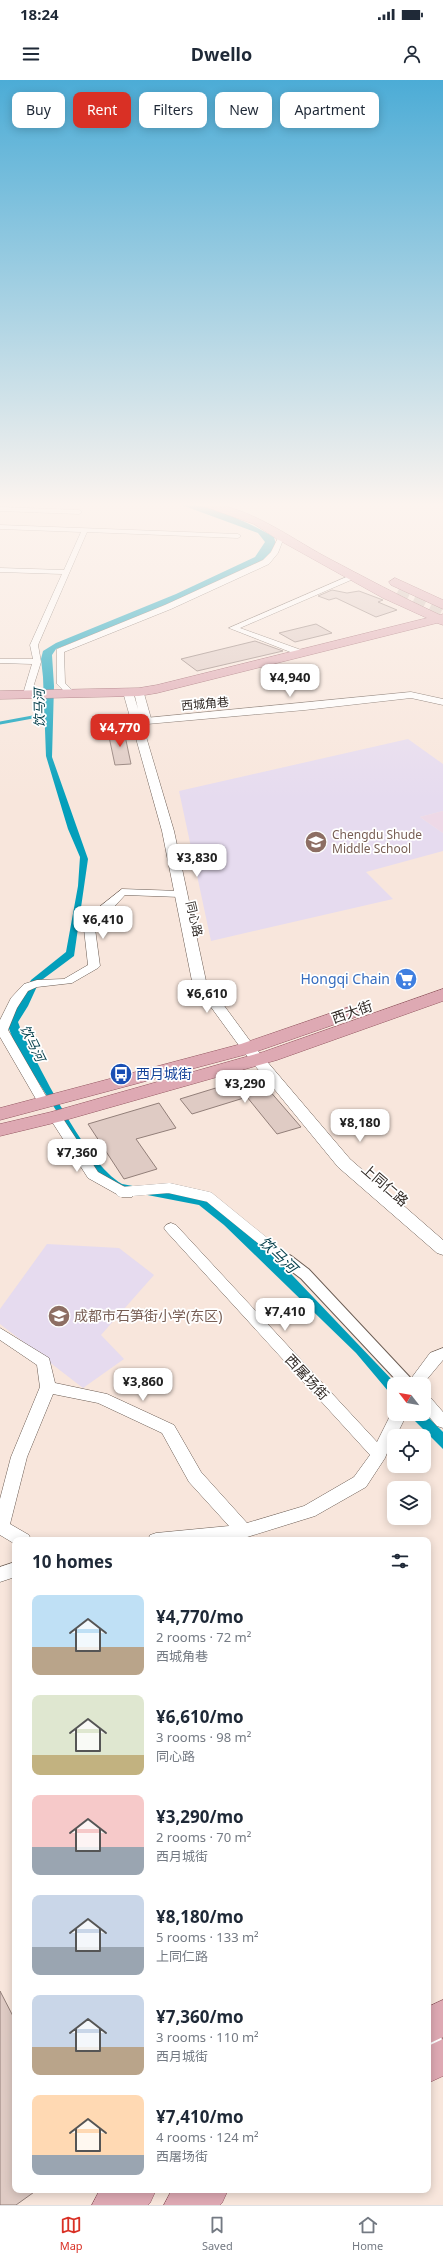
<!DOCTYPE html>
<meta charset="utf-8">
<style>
body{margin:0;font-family:"Noto Sans","Noto Sans SC",sans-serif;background:#f6f6f7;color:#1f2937;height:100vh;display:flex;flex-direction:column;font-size:15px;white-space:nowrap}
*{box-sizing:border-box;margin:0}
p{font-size:13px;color:#747a83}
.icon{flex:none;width:22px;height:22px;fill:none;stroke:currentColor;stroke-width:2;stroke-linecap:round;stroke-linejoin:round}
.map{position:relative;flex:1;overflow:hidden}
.sheet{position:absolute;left:12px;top:1457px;width:419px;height:656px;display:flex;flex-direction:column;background:#fff;border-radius:8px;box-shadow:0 2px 10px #0003}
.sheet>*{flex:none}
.top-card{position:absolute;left:12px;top:12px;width:419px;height:36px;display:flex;gap:8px}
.needle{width:26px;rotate:301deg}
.fabs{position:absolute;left:387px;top:1297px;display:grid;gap:8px}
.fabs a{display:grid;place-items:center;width:44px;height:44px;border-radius:8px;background:#fff;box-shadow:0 2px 10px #0003;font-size:20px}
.price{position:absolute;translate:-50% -34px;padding:0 9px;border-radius:8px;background:#fff;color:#222;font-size:13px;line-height:26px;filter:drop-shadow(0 1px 2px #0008)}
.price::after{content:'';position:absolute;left:50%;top:24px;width:12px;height:9px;margin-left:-6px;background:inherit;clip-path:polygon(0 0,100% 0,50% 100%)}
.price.active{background:#d93025;color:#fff}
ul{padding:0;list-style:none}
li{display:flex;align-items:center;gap:12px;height:100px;padding:0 20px}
li span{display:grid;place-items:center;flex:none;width:112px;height:80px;border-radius:8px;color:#555}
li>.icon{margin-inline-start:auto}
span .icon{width:48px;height:48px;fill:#fffc;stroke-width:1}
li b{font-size:17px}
h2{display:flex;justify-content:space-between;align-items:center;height:48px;padding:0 20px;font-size:17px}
.tag{padding:0 14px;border-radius:8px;background:#fff;box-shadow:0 2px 10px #0003;font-size:14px;line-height:36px}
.tag.active{background:#d93025;color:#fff}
.status{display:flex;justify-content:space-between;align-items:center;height:28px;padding:0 20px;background:#fff;direction:ltr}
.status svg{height:11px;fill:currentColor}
header{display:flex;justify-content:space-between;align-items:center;height:52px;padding:0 20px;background:#fff;font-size:18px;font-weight:700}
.menu{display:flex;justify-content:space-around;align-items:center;height:56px;border-top:1px solid #e0e1e3;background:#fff;font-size:11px;color:#747a83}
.menu a{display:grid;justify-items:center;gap:2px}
.menu .active{color:#d93025}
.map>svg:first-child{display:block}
.commercial{fill:#eed9e7}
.education{fill:#e6dbef}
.water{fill:#039fbb}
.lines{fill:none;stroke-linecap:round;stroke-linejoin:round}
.stream{stroke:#039fbb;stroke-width:3}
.building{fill:#dfcbc4;stroke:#927f79}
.primary-tunnel{stroke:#d1c1b8;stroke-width:12;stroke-dasharray:12 6;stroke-linecap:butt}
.pedestrian-far1-casing{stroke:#6b5c53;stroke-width:10}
.pedestrian-casing{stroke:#6b5c53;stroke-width:14}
.minor-casing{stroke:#6b5c53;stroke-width:1}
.tertiary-casing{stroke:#6b5c53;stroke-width:1}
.primary-casing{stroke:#945862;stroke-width:1}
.pedestrian-far1{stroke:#fff;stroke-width:10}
.pedestrian{stroke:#fff;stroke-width:12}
.minor{fill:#fff;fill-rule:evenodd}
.tertiary{fill:#fff;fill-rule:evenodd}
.primary{fill:#dea9b3;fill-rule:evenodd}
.labels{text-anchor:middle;stroke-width:3.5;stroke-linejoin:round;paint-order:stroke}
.far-street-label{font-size:12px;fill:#332c28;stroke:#fff}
.far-education-label{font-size:12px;fill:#785e54;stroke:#fff;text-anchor:start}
.far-water-label{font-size:13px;font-style:italic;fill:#013c48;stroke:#fff}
.shop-label{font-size:14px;fill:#366cbe;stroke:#fff;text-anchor:end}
.street-label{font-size:14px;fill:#332c28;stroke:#fff}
.transit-label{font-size:14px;fill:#164399;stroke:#fff;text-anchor:start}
.education-label{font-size:14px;fill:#785e54;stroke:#fff;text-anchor:start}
.water-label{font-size:15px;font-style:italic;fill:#013c48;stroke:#fff}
</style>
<div class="status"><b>18:24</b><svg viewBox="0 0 49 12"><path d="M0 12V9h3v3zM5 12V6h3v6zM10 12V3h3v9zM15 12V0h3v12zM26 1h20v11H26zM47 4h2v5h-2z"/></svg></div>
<header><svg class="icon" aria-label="menu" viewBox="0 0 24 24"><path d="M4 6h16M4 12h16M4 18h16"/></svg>Dwello<svg class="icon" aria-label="person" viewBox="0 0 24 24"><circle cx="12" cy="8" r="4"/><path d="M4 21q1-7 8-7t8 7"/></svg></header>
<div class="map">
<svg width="443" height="2125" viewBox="0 0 443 2125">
<rect width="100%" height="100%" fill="#f8e6dc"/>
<!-- commercial -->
<polygon class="commercial" points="443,731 443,753 420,737"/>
<!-- education -->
<g class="education">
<polygon points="408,659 443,684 443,731 420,737 443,753 443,771 366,792 393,819 211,861 179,711"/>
<polygon points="47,1164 119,1168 154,1195 101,1255 124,1279 83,1308 0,1244 0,1229"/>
</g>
<!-- water -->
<g class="water">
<path d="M176 423C207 423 248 442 274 457L276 465 263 482 149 532 64 566 56 569 52 575 54 606 52 677 88 779 74 876 39 902 28 926 18 942 22 953C43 993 85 1082 122 1104L210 1120 252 1153 396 1304H394V1318L356 1273 224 1145 199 1125 137 1113 98 1097 15 965 8 946 31 900 66 872 78 806 80 777 68 749 46 676 43 597 41 579 43 571 56 563 176 514 255 477 265 462 258 453Z"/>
<polygon points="424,1333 443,1352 443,1369 408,1334"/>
</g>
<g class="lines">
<!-- stream -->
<polyline class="stream" points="0,643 49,634"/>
</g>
<!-- building -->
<g class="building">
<polygon points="332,510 347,513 359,511 383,520 378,522 397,530 376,537 336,518 329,520 318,516"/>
<polygon points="316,544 332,553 295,562 279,553"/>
<polygon points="255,561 283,571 197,591 181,579"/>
<polygon points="124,651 131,684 115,685 108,652"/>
<polygon points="232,1003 268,1009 301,1047 277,1054 247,1017 192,1034 180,1019"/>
<polygon points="159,1023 176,1048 136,1059 157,1089 124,1099 88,1044"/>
<polygon points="0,1911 15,1940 15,2110 37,2110 16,2125 0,2125"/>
</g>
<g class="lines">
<!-- primary-tunnel -->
<polyline class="primary-tunnel" points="397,513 443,535"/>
<!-- pedestrian-far1 casing -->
<g class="pedestrian-far1-casing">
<polyline id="pedestrian-far1" points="121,1112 169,1108 209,1117 289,1182"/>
</g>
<!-- pedestrian casing -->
<g class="pedestrian-casing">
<polyline id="pedestrian" points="288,1181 305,1194 408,1304"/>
</g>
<!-- minor casing -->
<g class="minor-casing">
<g id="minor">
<polygon points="0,427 79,430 82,432 79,434 0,431"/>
<polygon points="0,445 238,454 241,456 238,458 87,452 38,565 41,582 31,614 27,617 23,614 32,584 0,583 0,579 33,579 30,565 62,494 0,492 0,488 64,490 81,452 0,449"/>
<polygon points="279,456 284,457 278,473 269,484 171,529 64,572 65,603 74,612 67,614 57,604 57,569 165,525 263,480 271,472"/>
<polygon points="351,495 358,497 240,548 304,571 304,575 298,575 229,548"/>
<polygon points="411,612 443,619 443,625 411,618 305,630 136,645 132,642 136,639"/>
<polygon points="122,809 180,811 185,814 180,817 125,815 114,827 94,841 100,886 98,888 72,903 37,907 28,911 17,928 8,950 50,1023 44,1027 40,1026 0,957 0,940 11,918 24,904 37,900 64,899 88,885 83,840"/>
<polygon points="55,1033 60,1034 98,1092 132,1111 134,1114 132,1117 122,1117 88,1098 49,1037"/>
<polygon points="171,1143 176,1145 377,1362 393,1330 394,1334 407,1334 396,1356 394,1356 385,1378 366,1407 315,1436 244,1458 224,1460 148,1460 150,1455 156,1453 229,1446 189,1402 162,1353 98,1323 53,1314 27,1377 10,1444 29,1455 31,1460 15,1460 15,1464 0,1455 0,1419 11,1377 40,1307 37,1285 0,1260 0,1248 49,1278 55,1303 107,1314 174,1345 201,1392 247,1443 304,1426 354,1397 370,1375 166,1151 164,1148 166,1145"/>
<polygon points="443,1268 443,1280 423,1304 407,1304 430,1273"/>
<polygon points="424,1315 430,1317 443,1332 443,1348 437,1346 424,1331"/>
<polygon points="15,1482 15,1497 0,1502 0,1487"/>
<path d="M428 1935C443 1943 443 1965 443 1983 424 1975 428 1953 428 1935Z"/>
</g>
</g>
<!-- tertiary casing -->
<g class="tertiary-casing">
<polygon id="tertiary" points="128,609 133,612 138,629 134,612 135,610 143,610 152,642 147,645 142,643 174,751 206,901 253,965 350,1079 443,1160 443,1175 437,1173 338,1087 243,971 192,901 162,751 123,612"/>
</g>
<!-- primary casing -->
<g class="primary-casing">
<g id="primary">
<path d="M199 423C245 423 287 456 326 477 364 497 401 517 440 535L443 534V545L437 543 157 613 139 616 0 619V611L139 608 157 605 427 538 383 518 277 459 254 444 200 425Z"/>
<polygon points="395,498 443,520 443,529 391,505 389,502"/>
<polygon points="443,909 443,921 277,980 62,1041 0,1056 0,1044 51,1032 263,972"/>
<polygon points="349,927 356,929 358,933 356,937 255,972 0,1040 0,1028 241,964"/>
<polygon points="443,1920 443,1957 428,1964 428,1927"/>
<polygon points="443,1959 443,1996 428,2003 428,1966"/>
<polygon points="100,2110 156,2110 150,2123 148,2125 92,2125"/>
<polygon points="172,2110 228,2110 222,2123 220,2125 164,2125"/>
</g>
</g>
<!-- pedestrian-far1 -->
<use href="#pedestrian-far1" class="pedestrian-far1"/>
<!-- pedestrian -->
<use href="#pedestrian" class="pedestrian"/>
<!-- minor -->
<use href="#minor" class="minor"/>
<!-- tertiary -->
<use href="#tertiary" class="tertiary"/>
<!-- primary -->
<use href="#primary" class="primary"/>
</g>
<!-- sky -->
<linearGradient id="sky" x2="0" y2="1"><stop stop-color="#4cacd6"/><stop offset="0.59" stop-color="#fcf4ef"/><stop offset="1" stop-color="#fcf4ef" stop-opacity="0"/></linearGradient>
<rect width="443" height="720" fill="url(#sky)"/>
<!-- icons -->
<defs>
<g id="school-disc" transform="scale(1.15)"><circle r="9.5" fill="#8d6e63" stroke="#fff"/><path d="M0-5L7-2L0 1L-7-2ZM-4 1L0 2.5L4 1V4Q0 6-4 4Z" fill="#fff"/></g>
<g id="supermarket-disc" transform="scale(1.15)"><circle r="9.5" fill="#3f7fe0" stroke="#fff"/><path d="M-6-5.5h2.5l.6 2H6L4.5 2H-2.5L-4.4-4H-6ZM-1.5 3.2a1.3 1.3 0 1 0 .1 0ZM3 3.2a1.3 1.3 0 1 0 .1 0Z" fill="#fff"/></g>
<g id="bus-disc" transform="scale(1.15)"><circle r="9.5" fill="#1a4fb4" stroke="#fff"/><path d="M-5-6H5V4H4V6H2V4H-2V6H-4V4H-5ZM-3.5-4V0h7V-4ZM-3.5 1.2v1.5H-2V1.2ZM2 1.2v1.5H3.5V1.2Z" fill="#fff"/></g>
</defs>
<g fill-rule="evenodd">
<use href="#school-disc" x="316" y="762"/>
<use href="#supermarket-disc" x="406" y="899"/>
<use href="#bus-disc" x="121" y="994"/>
<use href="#school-disc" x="59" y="1236"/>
</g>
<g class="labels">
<!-- far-street labels -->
<g class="far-street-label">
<text transform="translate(205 624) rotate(-5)" y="4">西城角巷</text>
<text transform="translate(194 839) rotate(77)" y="4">同心路</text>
</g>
<!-- far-education labels -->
<g class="far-education-label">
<text x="332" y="759">Chengdu Shude<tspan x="332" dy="14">Middle School</tspan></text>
</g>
<!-- far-water labels -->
<g class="far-water-label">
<text transform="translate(39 628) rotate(-91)" y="5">饮马河</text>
<text transform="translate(33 963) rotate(64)" y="5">饮马河</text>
</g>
<!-- shop labels -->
<g class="shop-label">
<text x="390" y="904">Hongqi Chain</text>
</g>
<!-- street labels -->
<g class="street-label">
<text transform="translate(352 932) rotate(-19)" y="5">西大街</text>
<text transform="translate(385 1105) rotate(41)" y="5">上同仁路</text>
<text transform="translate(307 1297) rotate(47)" y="5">西屠场街</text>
</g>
<!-- transit labels -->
<g class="transit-label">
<text x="136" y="999">西月城街</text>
</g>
<!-- education labels -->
<g class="education-label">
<text x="74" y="1241">成都市石笋街小学(东区)</text>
</g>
<!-- water labels -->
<g class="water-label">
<text transform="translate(278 1175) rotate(44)" y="5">饮马河</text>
</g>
</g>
</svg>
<div class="fabs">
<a><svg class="needle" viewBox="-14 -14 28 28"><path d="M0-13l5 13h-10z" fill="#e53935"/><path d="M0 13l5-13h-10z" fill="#747a83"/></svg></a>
<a><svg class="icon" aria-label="locate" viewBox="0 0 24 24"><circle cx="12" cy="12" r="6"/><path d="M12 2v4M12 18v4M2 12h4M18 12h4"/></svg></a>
<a><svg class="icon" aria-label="layers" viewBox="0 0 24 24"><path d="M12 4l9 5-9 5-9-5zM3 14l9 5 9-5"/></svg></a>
</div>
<b class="price" style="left:290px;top:618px">¥4,940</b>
<b class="price active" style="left:120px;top:668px">¥4,770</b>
<b class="price" style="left:197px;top:798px">¥3,830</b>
<b class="price" style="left:103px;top:860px">¥6,410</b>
<b class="price" style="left:207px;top:934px">¥6,610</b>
<b class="price" style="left:245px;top:1024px">¥3,290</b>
<b class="price" style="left:360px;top:1063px">¥8,180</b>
<b class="price" style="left:77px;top:1093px">¥7,360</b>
<b class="price" style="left:285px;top:1252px">¥7,410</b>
<b class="price" style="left:143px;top:1322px">¥3,860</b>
<div class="top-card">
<a class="tag">Buy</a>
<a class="tag active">Rent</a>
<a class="tag">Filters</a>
<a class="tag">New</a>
<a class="tag">Apartment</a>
</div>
<section class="sheet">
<h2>10 homes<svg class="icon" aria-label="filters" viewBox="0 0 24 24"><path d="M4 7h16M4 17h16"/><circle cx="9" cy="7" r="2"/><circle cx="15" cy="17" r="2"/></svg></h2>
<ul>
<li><span style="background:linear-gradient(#bfe0f5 65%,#b9a48a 0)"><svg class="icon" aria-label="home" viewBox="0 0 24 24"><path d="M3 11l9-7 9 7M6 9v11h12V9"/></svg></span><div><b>¥4,770/mo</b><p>2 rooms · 72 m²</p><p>西城角巷</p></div></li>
<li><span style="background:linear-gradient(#dfe7d0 75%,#c2b280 0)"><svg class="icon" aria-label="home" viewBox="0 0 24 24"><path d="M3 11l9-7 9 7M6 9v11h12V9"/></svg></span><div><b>¥6,610/mo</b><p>3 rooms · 98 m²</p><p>同心路</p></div></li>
<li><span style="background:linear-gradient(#f6c9c9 65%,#9aa5b1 0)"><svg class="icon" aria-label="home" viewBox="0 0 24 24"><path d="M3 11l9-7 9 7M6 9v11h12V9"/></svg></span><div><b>¥3,290/mo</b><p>2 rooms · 70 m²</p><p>西月城街</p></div></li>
<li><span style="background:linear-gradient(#c9d6e8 65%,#9aa5b1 0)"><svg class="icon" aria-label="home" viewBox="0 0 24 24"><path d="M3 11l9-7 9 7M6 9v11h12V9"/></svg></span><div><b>¥8,180/mo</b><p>5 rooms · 133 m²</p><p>上同仁路</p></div></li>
<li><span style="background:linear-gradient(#c9d6e8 65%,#b9a48a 0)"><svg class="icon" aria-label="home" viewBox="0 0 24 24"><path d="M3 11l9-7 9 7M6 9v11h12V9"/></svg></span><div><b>¥7,360/mo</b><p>3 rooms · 110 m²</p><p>西月城街</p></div></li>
<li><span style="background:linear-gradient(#ffd9b3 75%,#9aa5b1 0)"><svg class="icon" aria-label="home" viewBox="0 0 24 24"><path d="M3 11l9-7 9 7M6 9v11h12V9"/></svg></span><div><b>¥7,410/mo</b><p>4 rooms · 124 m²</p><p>西屠场街</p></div></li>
</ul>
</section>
</div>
<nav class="menu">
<a class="active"><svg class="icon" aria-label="map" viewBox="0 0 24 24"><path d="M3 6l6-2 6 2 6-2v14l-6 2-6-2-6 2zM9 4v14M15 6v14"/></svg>Map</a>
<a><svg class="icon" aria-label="saved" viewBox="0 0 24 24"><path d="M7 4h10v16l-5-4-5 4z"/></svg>Saved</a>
<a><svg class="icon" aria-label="home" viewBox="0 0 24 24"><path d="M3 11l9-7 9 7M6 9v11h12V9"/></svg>Home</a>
</nav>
